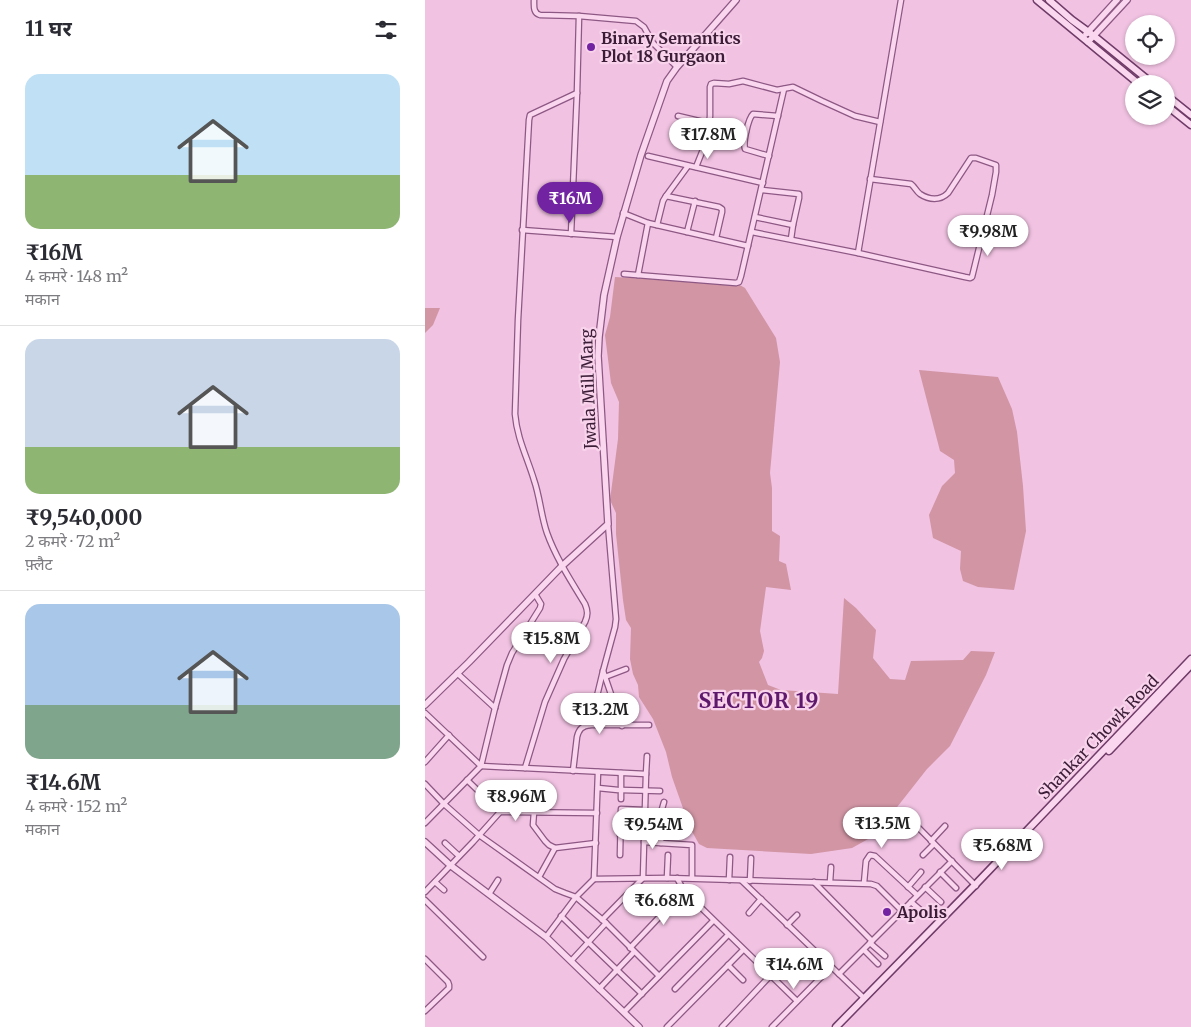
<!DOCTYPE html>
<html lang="hi">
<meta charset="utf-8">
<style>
body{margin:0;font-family:Merriweather,"Noto Sans Devanagari",serif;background:#f7f7f7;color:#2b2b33;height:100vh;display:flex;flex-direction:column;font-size:19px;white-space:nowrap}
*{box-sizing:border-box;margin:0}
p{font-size:16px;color:#7c7c81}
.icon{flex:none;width:28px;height:28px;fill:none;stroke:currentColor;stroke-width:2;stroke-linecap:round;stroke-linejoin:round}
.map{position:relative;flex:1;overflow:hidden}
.side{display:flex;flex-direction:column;background:#fff;width:425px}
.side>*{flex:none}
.buttons{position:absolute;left:700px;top:15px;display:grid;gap:10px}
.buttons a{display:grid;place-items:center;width:50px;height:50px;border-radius:50%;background:#fff;box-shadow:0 1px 4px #0004;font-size:25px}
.price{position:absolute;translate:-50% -42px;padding:0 11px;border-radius:18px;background:#fff;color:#222;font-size:16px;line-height:32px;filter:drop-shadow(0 1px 2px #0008)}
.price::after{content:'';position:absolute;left:50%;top:30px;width:15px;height:11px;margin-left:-8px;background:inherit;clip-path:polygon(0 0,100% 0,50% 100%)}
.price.on{background:#7223a1;color:#fff}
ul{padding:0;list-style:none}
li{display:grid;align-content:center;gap:10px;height:265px;padding:0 25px}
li+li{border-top:1px solid #e1e1e2}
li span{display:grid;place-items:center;height:155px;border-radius:15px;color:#555}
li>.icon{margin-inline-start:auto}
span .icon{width:90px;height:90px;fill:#fffc;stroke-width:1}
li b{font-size:21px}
h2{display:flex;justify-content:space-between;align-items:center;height:60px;padding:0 25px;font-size:21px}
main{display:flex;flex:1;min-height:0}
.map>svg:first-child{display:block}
.green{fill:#d195a4}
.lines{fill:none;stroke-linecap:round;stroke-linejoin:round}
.minor-casing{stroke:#8d5884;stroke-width:7}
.tertiary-casing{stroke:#8d5884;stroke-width:8}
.secondary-casing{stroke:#6f3b68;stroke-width:9}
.minor{stroke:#fbd7ef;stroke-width:4.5}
.tertiary{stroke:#fbd7ef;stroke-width:5.5}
.secondary{stroke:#fbd7ef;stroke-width:6}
.poi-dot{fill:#7223a1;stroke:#f8d3eb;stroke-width:2}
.labels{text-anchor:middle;stroke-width:4.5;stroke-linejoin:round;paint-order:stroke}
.poi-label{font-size:16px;font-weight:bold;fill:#3c1d38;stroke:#f8d3eb;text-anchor:start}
.street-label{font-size:16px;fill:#3c1d38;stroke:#f8d3eb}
.district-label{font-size:21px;font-weight:bold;letter-spacing:1px;fill:#5f196c;stroke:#f8d3eb}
</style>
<main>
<section class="side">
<h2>11 घर<svg class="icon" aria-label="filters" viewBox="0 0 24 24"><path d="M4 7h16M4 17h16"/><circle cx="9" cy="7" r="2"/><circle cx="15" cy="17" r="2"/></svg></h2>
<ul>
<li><span style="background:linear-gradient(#bfe0f5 65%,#8fb573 0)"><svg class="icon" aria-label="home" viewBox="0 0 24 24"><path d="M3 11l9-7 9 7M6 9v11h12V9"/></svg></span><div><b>₹16M</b><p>4 कमरे · 148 m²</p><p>मकान</p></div></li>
<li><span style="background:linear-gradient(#c9d6e8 70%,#8fb573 0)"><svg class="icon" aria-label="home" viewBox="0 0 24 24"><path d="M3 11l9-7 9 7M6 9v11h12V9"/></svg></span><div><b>₹9,540,000</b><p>2 कमरे · 72 m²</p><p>फ़्लैट</p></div></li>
<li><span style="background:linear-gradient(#a9c7e8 65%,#7fa58c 0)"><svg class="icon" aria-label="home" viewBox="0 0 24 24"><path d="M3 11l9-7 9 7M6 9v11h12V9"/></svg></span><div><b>₹14.6M</b><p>4 कमरे · 152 m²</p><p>मकान</p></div></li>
</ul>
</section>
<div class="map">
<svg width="766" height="1027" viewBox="0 0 766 1027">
<rect width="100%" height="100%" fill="#f1c2e2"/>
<!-- green -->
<g class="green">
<polygon points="190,277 313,284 320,288 351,338 355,362 345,473 347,488 347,531 355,536 354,561 361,564 366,590 341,587 335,631 339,651 337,658 334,662 343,685 356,690 413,694 419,598 431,608 451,630 448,658 465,679 480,680 486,661 538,660 546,651 570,652 561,675 525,746 502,769 469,811 445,838 427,848 386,854 282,848 274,844 265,828 247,777 241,752 228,719 214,697 213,685 208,674 205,659 206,628 201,620 198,600 191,534 191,513 185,500 193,439 194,402 186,383 180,335 185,317"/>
<polygon points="0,308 15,308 8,325 0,333"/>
<polygon points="494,370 573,377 587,409 592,432 598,486 601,531 589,590 553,587 538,581 535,569 536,551 508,538 504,515 517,486 530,473 529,460 515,451"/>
</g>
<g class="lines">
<!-- minor casing -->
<g class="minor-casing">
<g id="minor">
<path d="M109 0C109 6 108 13 115 15L154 16 211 21 219 27 228 43 252 67"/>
<polyline points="253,116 321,132"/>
<polyline points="223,156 338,183"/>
<path d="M344 156 320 149C318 142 323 119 328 114L353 116"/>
<polyline points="271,167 283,137 285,116 285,87 286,84 289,83 304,84 318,81 352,90 368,87 397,101 430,116 455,122"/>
<polyline points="241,196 263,166"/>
<polyline points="198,213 223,223 323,246"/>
<polyline points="330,217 368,225 374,198 374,194 337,190"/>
<polyline points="232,225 238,201 241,196 294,207 297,209 297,212 291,238"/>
<polyline points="97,230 192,237"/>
<polyline points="262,232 270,201"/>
<path d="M327 232 433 253 540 277 545 278 547 277 567 195 571 172V165L551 158H546L523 193C515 201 504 200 495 194 491 191 490 187 486 184L445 179"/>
<polyline points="146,234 152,93 154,16"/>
<polyline points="366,239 368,225"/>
<polyline points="433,253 476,0"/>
<polyline points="199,274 311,283 314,282 316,276 359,89"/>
<polyline points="213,275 223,223"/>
<polyline points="178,671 197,726"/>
<polyline points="32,673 70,708"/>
<polyline points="180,677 201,669"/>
<polyline points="0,713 56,766 221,774"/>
<polyline points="165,725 178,671 190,627 191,619 183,524"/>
<polyline points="0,762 24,735"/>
<path d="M100 768 120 702 139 659 160 622C163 615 163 611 160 604 146 581 131 558 122 533 116 516 115 497 109 480 102 457 92 438 90 414L93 320 104 120 105 115 152 93"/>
<path d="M148 771 152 737C154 729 157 726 165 725H224"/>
<polyline points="42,780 75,812"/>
<polyline points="0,784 19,804 54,835 130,889 140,893 151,897 181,923 234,976"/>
<polyline points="173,788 193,790"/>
<polyline points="196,790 235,791"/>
<polyline points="196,799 196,773"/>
<polyline points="109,812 108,825 120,841 124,845 130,848 171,843"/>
<polyline points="479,813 551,886"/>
<polyline points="0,823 56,766 70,708 82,665 87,653 115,608 116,604 110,594"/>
<polyline points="195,835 219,835"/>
<polyline points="506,841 520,826"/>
<polyline points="219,842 267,845 267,878"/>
<polyline points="20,843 34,856"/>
<polyline points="236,843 237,809 239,802"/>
<polyline points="195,855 196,809 220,810"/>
<polyline points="498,855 509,844"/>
<polyline points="515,872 531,888"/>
<polyline points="114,877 130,848"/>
<polyline points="242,878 243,855"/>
<polyline points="252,878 259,891 372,1001"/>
<polyline points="169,879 173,772"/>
<polyline points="304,880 305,857"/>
<polyline points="317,881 439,998"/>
<polyline points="325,881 326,858"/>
<polyline points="10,882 19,890"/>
<polyline points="389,882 447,941"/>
<polyline points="405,882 406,867"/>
<polyline points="439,883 441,861 445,855 450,856 492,895"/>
<polyline points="483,887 496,872"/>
<polyline points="500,887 516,902"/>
<polyline points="0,892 48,842 75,812 172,813"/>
<polyline points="64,894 73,880"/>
<polyline points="0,900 58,957"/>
<polyline points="486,902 499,913"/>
<polyline points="324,913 336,899"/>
<polyline points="136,916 217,994"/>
<polyline points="177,920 218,878 221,774 222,756"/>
<polyline points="362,925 372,915"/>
<polyline points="121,937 151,897 169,879 242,878 446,884 452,886 477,911"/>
<polyline points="445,943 460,956"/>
<polyline points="205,948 259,891"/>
<polyline points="439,950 453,964"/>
<polyline points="0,959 23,982 24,985 24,988 0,1011"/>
<polyline points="146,961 181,923"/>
<polyline points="303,965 318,980"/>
<polyline points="414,974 527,861"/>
<polyline points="174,989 209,952"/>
<polyline points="250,989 303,935"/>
<polyline points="199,1012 288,921"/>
<polyline points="242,1027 318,950"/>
<polyline points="297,1027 345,976"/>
<polyline points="347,1027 406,967"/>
</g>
</g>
<!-- tertiary casing -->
<g class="tertiary-casing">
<g id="tertiary">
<polyline points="661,34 692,0"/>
<polyline points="663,42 702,0"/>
<polyline points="0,705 44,662 137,566 183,524 178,441 173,356 174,337 179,295 192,237 216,155 242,81 252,67 311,0"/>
<polyline points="0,842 25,865 121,937 214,1027"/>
</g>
</g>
<!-- secondary casing -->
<g class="secondary-casing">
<g id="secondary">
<polyline points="612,0 714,84"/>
<polyline points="624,0 647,20 669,36 728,84"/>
<polyline points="741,95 766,115"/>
<polyline points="741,105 766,125"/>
<polyline points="684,751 766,665"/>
<polyline points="411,1027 550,885 766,659"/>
</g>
</g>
<!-- minor -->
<use href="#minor" class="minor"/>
<!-- tertiary -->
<use href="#tertiary" class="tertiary"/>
<!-- secondary -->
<use href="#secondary" class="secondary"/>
</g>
<!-- markers -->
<g class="poi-dot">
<circle cx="166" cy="47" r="5"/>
<circle cx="462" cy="912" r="5"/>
</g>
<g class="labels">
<!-- poi labels -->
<g class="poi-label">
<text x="176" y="44">Binary Semantics<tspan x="176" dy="18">Plot 18 Gurgaon</tspan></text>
<text x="472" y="918">Apolis</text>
</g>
<!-- street labels -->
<g class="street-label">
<text transform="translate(163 389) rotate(-92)" y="6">Jwala Mill Marg</text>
<text transform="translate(673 737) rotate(-46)" y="6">Shankar Chowk Road</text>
</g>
<!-- district labels -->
<g class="district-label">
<text x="334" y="708">SECTOR 19</text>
</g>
</g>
</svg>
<div class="buttons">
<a><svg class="icon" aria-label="locate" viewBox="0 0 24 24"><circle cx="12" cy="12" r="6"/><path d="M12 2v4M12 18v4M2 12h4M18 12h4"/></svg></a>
<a><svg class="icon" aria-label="layers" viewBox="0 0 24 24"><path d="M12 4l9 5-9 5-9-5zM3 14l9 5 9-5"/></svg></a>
</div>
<b class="price" style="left:283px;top:160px">₹17.8M</b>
<b class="price on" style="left:145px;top:224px">₹16M</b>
<b class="price" style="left:563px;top:257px">₹9.98M</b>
<b class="price" style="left:126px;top:664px">₹15.8M</b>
<b class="price" style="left:175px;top:735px">₹13.2M</b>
<b class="price" style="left:91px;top:822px">₹8.96M</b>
<b class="price" style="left:457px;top:849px">₹13.5M</b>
<b class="price" style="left:228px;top:850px">₹9.54M</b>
<b class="price" style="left:577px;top:871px">₹5.68M</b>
<b class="price" style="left:239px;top:926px">₹6.68M</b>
<b class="price" style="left:369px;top:990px">₹14.6M</b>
</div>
</main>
